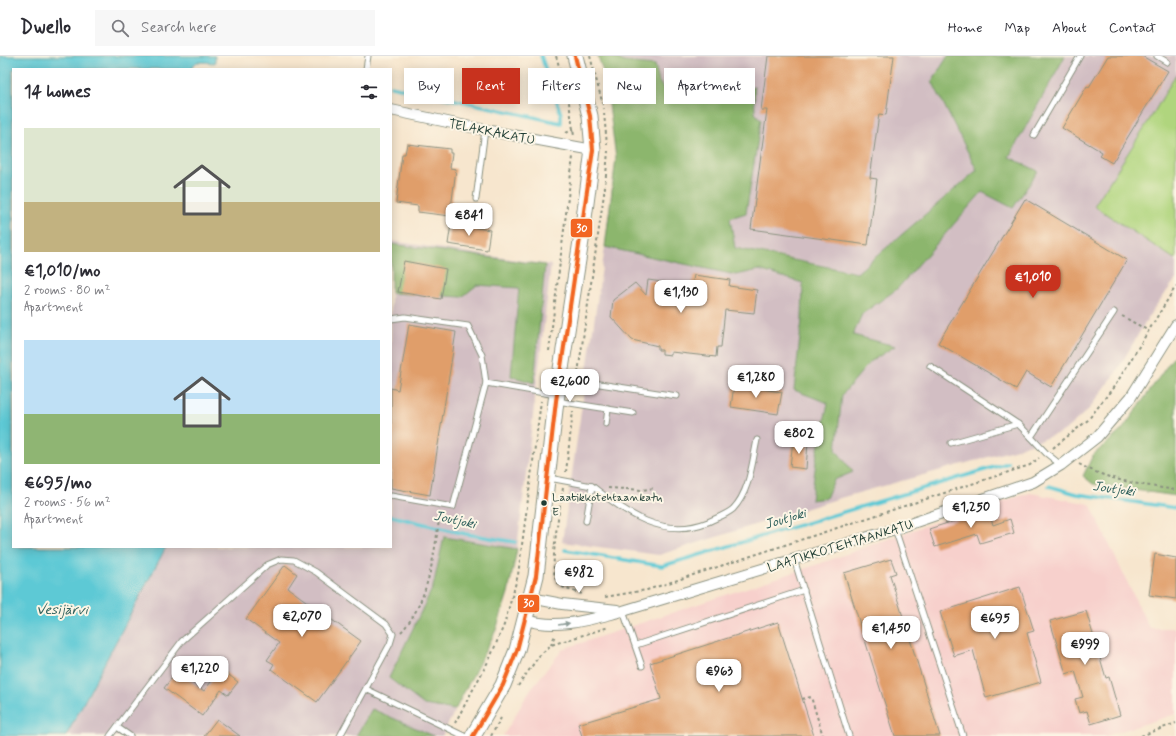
<!DOCTYPE html>
<meta charset="utf-8">
<style>
body{margin:0;font-family:Mynerve,sans-serif;background:#f7f7f7;color:#2b2b33;height:100vh;display:flex;flex-direction:column;font-size:15px;white-space:nowrap}
*{box-sizing:border-box;margin:0}
p{font-size:13px;color:#7c7c81}
.icon{flex:none;width:22px;height:22px;fill:none;stroke:currentColor;stroke-width:2;stroke-linecap:round;stroke-linejoin:round}
.map{position:relative;flex:1;overflow:hidden}
.side{position:absolute;left:12px;top:12px;width:380px;height:480px;display:flex;flex-direction:column;background:#fff;border-radius:0px;box-shadow:0 2px 10px #0003}
.side>*{flex:none}
.hud{position:absolute;left:404px;top:12px;width:380px;height:36px;display:flex;gap:8px}
.price{position:absolute;translate:-50% -34px;padding:0 9px;border-radius:8px;background:#fff;color:#222;font-size:13px;line-height:26px;filter:drop-shadow(0 1px 2px #0008)}
.price::after{content:'';position:absolute;left:50%;top:24px;width:12px;height:9px;margin-left:-6px;background:inherit;clip-path:polygon(0 0,100% 0,50% 100%)}
.price.active{background:#c8321e;color:#fff}
ul{padding:0;list-style:none}
li{display:grid;align-content:center;gap:8px;height:212px;padding:0 12px}
li span{display:grid;place-items:center;height:124px;border-radius:0px;color:#555}
li>.icon{margin-inline-start:auto}
span .icon{width:72px;height:72px;fill:#fffc;stroke-width:1}
li b{font-size:17px}
h2{display:flex;justify-content:space-between;align-items:center;height:48px;padding:0 12px;font-size:17px}
.chip{padding:0 14px;border-radius:0px;background:#fff;box-shadow:0 2px 10px #0003;font-size:14px;line-height:36px}
.chip.active{background:#c8321e;color:#fff}
header{display:flex;align-items:center;gap:24px;box-sizing:border-box;height:56px;padding:0 20px;background:#fff;border-bottom:1px solid #e1e1e2}
header strong{font-size:19px}
nav{display:flex;gap:22px;margin-inline-start:auto;font-size:14px}
.search{width:280px;height:36px;background:#f7f7f7;display:flex;align-items:center;gap:10px;box-sizing:border-box;padding:0 14px;border-radius:0px;color:#7c7c81;font-size:15px}
.map>svg:first-child{display:block}
.built{fill:#f7d0cc}
.industrial{fill:#d2bec3}
.green{fill:#b0d57e;stroke:#688959}
.forest{fill:#8cb66d;stroke:#567a50}
.water{fill:#5dc9d5;stroke:#3e8384}
.lines{fill:none;stroke-linecap:round;stroke-linejoin:round}
.stream{stroke:#5dc9d5;stroke-width:3.5}
.building{fill:#e09e6a}
.lane-casing{stroke:#8b9281;stroke-width:7}
.street-casing{stroke:#8b9281;stroke-width:12}
.secondary-casing{stroke:#8b9281;stroke-width:17}
.path{stroke:#8b9281;stroke-width:2;stroke-dasharray:3 3;stroke-linecap:butt}
.lane{stroke:#fff;stroke-width:5}
.street{stroke:#fff;stroke-width:10}
.secondary{stroke:#fff;stroke-width:15}
.bus-1-casing{stroke:#fcf5e5;stroke-width:7}
.bus-1{stroke:#f26522;stroke-width:4}
.oneway{fill:#8f9e9a}
.bus-dot{fill:#1f3d34;stroke:#fcf5e5;stroke-width:1.5}
.labels{text-anchor:middle;stroke-width:4;stroke-linejoin:round;paint-order:stroke}
.bus-label{font-size:12px;fill:#1f3d34;stroke:#fcf5e5;text-anchor:start}
.street-label{font-size:13px;fill:#1f3d34;stroke:#fcf5e5}
.water-label{font-size:14px;font-style:italic;fill:#2e605c;stroke:#fcf5e5}
.line-badge{stroke:#fcf5e5;stroke-width:1.5}
.badge-label{font-size:11px;text-anchor:middle;font-weight:bold;fill:#fff}
</style>
<header>
<strong>Dwello</strong>
<div class="search"><svg class="icon" aria-label="search" viewBox="0 0 24 24"><circle cx="10" cy="10" r="6"/><path d="M15 15l6 6"/></svg>Search here</div>
<nav><a>Home</a><a>Map</a><a>About</a><a>Contact</a></nav>
</header>
<div class="map">
<svg width="1176" height="680" viewBox="0 0 1176 680">
<rect width="100%" height="100%" fill="#fcf5e5"/>
<filter id="ink" filterUnits="userSpaceOnUse"><feTurbulence type="fractalNoise" baseFrequency=".025" numOctaves="2"/><feDisplacementMap in="SourceGraphic" scale="8" xChannelSelector="R" yChannelSelector="G"/><feConvolveMatrix kernelMatrix="1 2 1 2 8 2 1 2 1" color-interpolation-filters="sRGB"/></filter>
<filter id="wash" filterUnits="userSpaceOnUse"><feTurbulence type="fractalNoise" baseFrequency=".012" numOctaves="4" result="noise"/><feDisplacementMap in="SourceGraphic" scale="16" xChannelSelector="R" yChannelSelector="G"/><feGaussianBlur stdDeviation="0.9" result="paint"/><feColorMatrix in="noise" values="0 0 0 0 0 0 0 0 0 0 0 0 0 0 0 0 0 1.4 0 .05"/><feComposite in="paint" operator="in"/></filter>
<g filter="url(#wash)">
<rect width="100%" height="100%" fill="#f7e6ce"/>
<!-- built -->
<polygon class="built" points="1030,437 1090,448 1149,572 1176,572 1176,658 1105,680 503,680 530,634 563,593 819,508 930,468"/>
<!-- industrial -->
<g class="industrial">
<polygon points="598,0 948,0 932,26 977,114 857,217 778,200 607,169 616,102 606,25"/>
<polygon points="1065,0 1176,0 1176,18 1153,58 1094,150 1176,204 1176,223 1152,255 1115,318 1089,353 1064,375 1017,393 840,442 659,499 562,486 605,191 759,214 803,227 802,264 842,339 852,279 862,258 897,233 982,136 1013,152 1038,115 1009,101"/>
<polygon points="391,185 551,209 517,493 508,537 496,574 442,680 66,680 166,491 391,491"/>
</g>
<!-- green -->
<polygon class="green" points="1176,18 1176,204 1094,150 1153,58"/>
<!-- forest -->
<g class="forest">
<polygon points="598,0 612,0 624,6 655,9 659,26 668,40 687,44 716,41 754,31 755,57 761,64 746,157 730,162 735,192 857,217 977,114 932,25 948,0 1065,0 1009,101 1038,115 1013,152 982,136 897,233 862,258 853,279 895,290 870,306 842,339 836,394 853,416 834,424 826,442 811,444 817,398 828,347 794,334 802,264 803,227 759,214 736,219 605,191 616,102 606,25"/>
<polygon points="391,188 545,209 534,327 511,320 519,232 477,229 462,241 391,237"/>
<polygon points="1174,300 1176,301 1176,440 1093,428 1083,420 1093,399 1122,374"/>
<polygon points="444,481 517,493 508,537 496,574 455,654 424,649 389,622 433,531"/>
<polygon points="372,653 434,680 356,680"/>
</g>
<!-- water -->
<polygon class="water" points="0,0 215,0 215,7 197,6 190,13 13,13 13,491 166,491 66,680 0,680"/>
<g class="lines">
<!-- stream -->
<g class="stream">
<polyline points="391,30 561,67 561,58 541,0"/>
<polyline points="1049,430 1077,438 1176,452"/>
<polyline points="391,460 466,478 515,486"/>
<polyline points="565,494 662,510 1008,407"/>
</g>
</g>
<g id="blocks">
<!-- building -->
<g class="building">
<polygon points="768,0 894,0 886,59 879,58 870,122 877,123 868,189 751,173 767,54 761,54"/>
<polygon points="1108,0 1142,0 1168,15 1112,107 1100,100 1102,96 1062,72 1087,30 1089,31"/>
<polygon points="407,88 450,93 450,97 452,97 450,112 456,113 450,160 418,156 418,150 396,147 402,98 405,98"/>
<polygon points="1025,143 1127,204 1051,331 1026,316 1016,333 938,287"/>
<polygon points="451,168 490,174 487,194 448,188"/>
<polygon points="404,205 446,213 441,243 398,236"/>
<polygon points="694,219 730,224 729,230 757,234 754,257 725,254 721,291 717,291 716,301 671,296 671,299 662,298 662,294 658,294 658,290 632,284 611,261 613,244 635,227 646,239 648,224 692,230"/>
<polygon points="409,268 456,276 430,439 391,432 391,332 398,334"/>
<polygon points="734,329 782,336 778,358 731,351"/>
<polygon points="793,384 808,386 806,413 790,411"/>
<polygon points="988,454 993,469 1010,463 1014,477 980,487 977,478 935,491 929,473"/>
<polygon points="1155,498 1176,502 1176,543 1149,539"/>
<polygon points="891,503 896,517 890,519 940,680 895,680 844,517"/>
<polygon points="285,509 297,518 288,532 361,585 317,646 271,613 274,608 267,604 279,587 246,563"/>
<polygon points="1020,531 1034,575 1027,577 1041,626 986,642 973,594 954,600 940,556"/>
<polygon points="1086,555 1106,622 1109,621 1120,659 1091,668 1087,655 1079,657 1075,643 1083,641 1075,615 1066,618 1050,565"/>
<polygon points="778,566 814,680 582,680 578,668 661,643 650,607"/>
<polygon points="221,613 238,626 228,639 221,634 202,660 164,632 177,615 204,635"/>
<polygon points="217,663 240,680 204,680"/>
</g>
</g>
</g>
<g filter="url(#ink)">
<use href="#blocks" fill-opacity="0" stroke="#8b9281" stroke-width="1"/>
<g class="lines">
<!-- lane casing -->
<g class="lane-casing">
<g id="lane">
<polyline points="1157,0 1167,6"/>
<polyline points="366,13 368,0"/>
<polyline points="1034,79 1080,0"/>
<polyline points="476,143 485,74"/>
<polyline points="391,263 405,261 468,270 482,299 486,327 453,451 391,440"/>
<polyline points="930,310 1018,368 1031,381"/>
<polyline points="561,322 677,340"/>
<polyline points="486,327 556,339"/>
<polyline points="557,345 633,357"/>
<polyline points="606,368 608,353"/>
<polyline points="951,387 1018,368"/>
<polyline points="1061,409 1046,397 1031,381 1114,256"/>
<polyline points="549,422 592,430 586,465"/>
<path d="M592 430C626 457 663 484 708 466 716 462 726 459 733 453 750 435 752 407 757 384"/>
<polyline points="895,473 963,680"/>
<polyline points="794,503 849,680"/>
<polyline points="623,555 642,610"/>
<polyline points="636,589 804,534"/>
<polyline points="366,633 464,680"/>
<polyline points="117,671 130,680"/>
<polyline points="110,680 182,585 267,509 281,503 294,504 316,516 386,568 393,578 390,588 340,680"/>
</g>
</g>
<!-- street casing -->
<g class="street-casing">
<g id="street">
<polyline points="391,54 485,74 593,94"/>
<polyline points="531,542 562,548 617,554"/>
<path d="M526 564C559 574 591 563 623 555L895 473 1033 426 1061 409 1097 381 1131 341 1176 269"/>
</g>
</g>
<!-- secondary casing -->
<g class="secondary-casing">
<polyline id="secondary" points="473,680 503,629 517,594 536,520 556,345 581,185 593,94 590,60 575,0"/>
</g>
<!-- path -->
<g class="path">
<polyline points="556,0 568,40 574,80"/>
<polyline points="590,0 604,53"/>
<polyline points="604,57 607,89"/>
<polyline points="566,77 574,73"/>
<polyline points="1122,260 1149,275"/>
<polyline points="549,295 573,101"/>
<polyline points="578,317 605,131 608,95"/>
<polyline points="1053,392 1088,364 1116,328 1176,230"/>
<path d="M1079 408C1109 425 1143 429 1176 434"/>
<polyline points="566,416 573,355"/>
<path d="M563 432C560 450 549 510 556 524 560 533 574 535 582 538"/>
<polyline points="608,432 643,434 654,432"/>
<polyline points="605,541 647,534 1030,409 1039,402"/>
<path d="M401 576C429 547 435 494 440 456"/>
<polyline points="551,589 555,579"/>
<polyline points="518,630 539,600 551,589 609,571"/>
<polyline points="802,643 811,641 823,680"/>
<polyline points="455,667 490,602 504,569 518,519 541,345"/>
<polyline points="491,680 501,662"/>
<polyline points="1141,680 1176,667"/>
</g>
<!-- lane -->
<use href="#lane" class="lane"/>
<!-- street -->
<use href="#street" class="street"/>
<!-- secondary -->
<use href="#secondary" class="secondary"/>
<!-- bus-1 casing -->
<g class="bus-1-casing">
<polyline id="bus-1" points="473,680 503,629 517,594 536,520 556,345 593,94 590,60 575,0"/>
</g>
<!-- bus-1 -->
<use href="#bus-1" class="bus-1"/>
</g>
<!-- one-way arrows -->
<defs><path id="oneway-solid" d="M-6-.8H1V-3.2L6.5 0L1 3.2V.8H-6Z"/></defs>
<use class="oneway" href="#oneway-solid" transform="translate(564 568) rotate(-9)"/>
</g>
<!-- markers -->
<circle class="bus-dot" cx="544" cy="447" r="3.5"/>
<g class="labels">
<!-- bus labels -->
<g class="bus-label">
<text x="552" y="445">Laatikkotehtaankatu<tspan x="552" dy="15">E</tspan></text>
</g>
<!-- street labels -->
<g class="street-label">
<text transform="translate(492 75) rotate(11)" y="5">TELAKKAKATU</text>
<text transform="translate(840 489) rotate(-17)" y="5">LAATIKKOTEHTAANKATU</text>
</g>
<!-- water labels -->
<g class="water-label">
<text transform="translate(1114 432) rotate(8)" y="5">Joutjoki</text>
<text transform="translate(785 462) rotate(-17)" y="5">Joutjoki</text>
<text transform="translate(455 463) rotate(12)" y="5">Joutjoki</text>
<text x="62" y="558">Vesijärvi</text>
</g>
</g>
<g class="line-badge">
<rect x="570" y="162" width="23" height="20" rx="4" fill="#f26522"/>
<rect x="517" y="538" width="23" height="19" rx="4" fill="#f26522"/>
</g>
<g class="badge-label">
<text x="582" y="176">30</text>
<text x="529" y="551">30</text>
</g>
</svg>
<b class="price" style="left:469px;top:181px">€841</b>
<b class="price active" style="left:1033px;top:243px">€1,010</b>
<b class="price" style="left:681px;top:258px">€1,130</b>
<b class="price" style="left:756px;top:343px">€1,280</b>
<b class="price" style="left:570px;top:347px">€2,600</b>
<b class="price" style="left:799px;top:399px">€802</b>
<b class="price" style="left:971px;top:473px">€1,250</b>
<b class="price" style="left:579px;top:538px">€982</b>
<b class="price" style="left:302px;top:582px">€2,070</b>
<b class="price" style="left:995px;top:584px">€695</b>
<b class="price" style="left:891px;top:594px">€1,450</b>
<b class="price" style="left:1085px;top:610px">€999</b>
<b class="price" style="left:200px;top:634px">€1,220</b>
<b class="price" style="left:719px;top:637px">€963</b>
<div class="hud">
<a class="chip">Buy</a>
<a class="chip active">Rent</a>
<a class="chip">Filters</a>
<a class="chip">New</a>
<a class="chip">Apartment</a>
</div>
<section class="side">
<h2>14 homes<svg class="icon" aria-label="filters" viewBox="0 0 24 24"><path d="M4 7h16M4 17h16"/><circle cx="9" cy="7" r="2"/><circle cx="15" cy="17" r="2"/></svg></h2>
<ul>
<li><span style="background:linear-gradient(#dfe7d0 60%,#c2b280 0)"><svg class="icon" aria-label="home" viewBox="0 0 24 24"><path d="M3 11l9-7 9 7M6 9v11h12V9"/></svg></span><div><b>€1,010/mo</b><p>2 rooms · 80 m²</p><p>Apartment</p></div></li>
<li><span style="background:linear-gradient(#bfe0f5 60%,#8fb573 0)"><svg class="icon" aria-label="home" viewBox="0 0 24 24"><path d="M3 11l9-7 9 7M6 9v11h12V9"/></svg></span><div><b>€695/mo</b><p>2 rooms · 56 m²</p><p>Apartment</p></div></li>
</ul>
</section>
</div>
